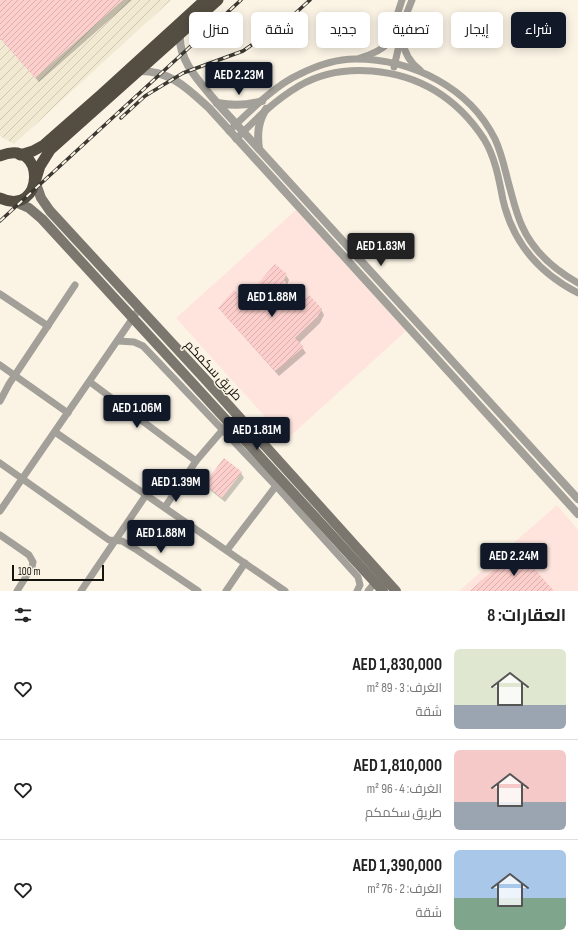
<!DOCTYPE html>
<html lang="ar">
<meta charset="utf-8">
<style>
body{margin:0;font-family:"Sofia Sans Condensed",Cairo,sans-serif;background:#f2f2f2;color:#222;direction:rtl;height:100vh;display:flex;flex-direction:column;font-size:15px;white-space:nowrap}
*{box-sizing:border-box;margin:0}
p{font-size:13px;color:#767676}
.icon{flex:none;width:22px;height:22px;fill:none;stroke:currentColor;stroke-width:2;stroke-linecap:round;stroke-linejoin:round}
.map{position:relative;height:591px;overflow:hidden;direction:ltr}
.drawer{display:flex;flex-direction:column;background:#fff;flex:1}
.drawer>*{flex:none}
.guide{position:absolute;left:12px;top:12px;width:554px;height:36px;direction:rtl;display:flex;gap:8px}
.scale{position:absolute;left:12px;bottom:10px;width:92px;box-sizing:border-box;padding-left:4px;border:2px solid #15130e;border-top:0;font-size:11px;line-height:14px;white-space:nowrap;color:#15130e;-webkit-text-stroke:3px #fbf4e5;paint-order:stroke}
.price{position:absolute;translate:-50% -34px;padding:0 9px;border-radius:4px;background:#111827;color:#fff;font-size:13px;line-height:26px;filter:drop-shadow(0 1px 2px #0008)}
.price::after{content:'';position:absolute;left:50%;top:24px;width:12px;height:9px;margin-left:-6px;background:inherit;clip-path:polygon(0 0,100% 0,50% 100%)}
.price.current{background:#222;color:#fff}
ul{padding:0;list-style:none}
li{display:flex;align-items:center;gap:12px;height:100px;padding:0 12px}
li+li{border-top:1px solid #e0e0e0}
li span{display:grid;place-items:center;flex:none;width:112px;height:80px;border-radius:6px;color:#555}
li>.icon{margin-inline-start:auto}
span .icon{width:48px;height:48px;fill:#fffc;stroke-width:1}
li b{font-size:17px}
h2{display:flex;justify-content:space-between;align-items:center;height:48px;padding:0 12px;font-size:17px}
.tag{padding:0 14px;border-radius:6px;background:#fff;box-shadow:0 2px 10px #0003;font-size:14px;line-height:36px}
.tag.current{background:#111827;color:#fff}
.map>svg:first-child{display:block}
.industrial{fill:url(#industrial-furrows)}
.education{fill:#fee4dd}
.shadow{fill:#0003}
.building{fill:url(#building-hatch)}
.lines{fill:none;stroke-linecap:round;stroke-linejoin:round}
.minor{stroke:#a39f99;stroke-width:7}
.tertiary{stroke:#a39f99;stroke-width:8}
.secondary{stroke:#7b776e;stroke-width:10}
.trunk{stroke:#544e42;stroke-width:11}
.rail-casing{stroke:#3a3831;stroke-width:3.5}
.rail{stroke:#fbf4e5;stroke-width:2;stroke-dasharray:6;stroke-linecap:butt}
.labels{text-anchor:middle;stroke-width:3;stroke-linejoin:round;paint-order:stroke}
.street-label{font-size:13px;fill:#15130e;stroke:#fbf4e5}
</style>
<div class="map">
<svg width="578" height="591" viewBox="0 0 578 591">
<defs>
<pattern id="industrial-furrows" width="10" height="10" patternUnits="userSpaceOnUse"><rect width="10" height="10" fill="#f2e9d3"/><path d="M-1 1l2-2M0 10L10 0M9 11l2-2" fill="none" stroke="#cfc7b4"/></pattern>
<pattern id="building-hatch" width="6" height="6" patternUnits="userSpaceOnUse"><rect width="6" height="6" fill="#fccfcc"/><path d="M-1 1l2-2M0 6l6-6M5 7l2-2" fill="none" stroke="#d7b1ae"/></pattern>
</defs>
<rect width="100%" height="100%" fill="#fbf4e5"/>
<!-- industrial -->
<polygon class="industrial" points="0,0 171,0 14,144 0,136"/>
<!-- education -->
<g class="education">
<polygon points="296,210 406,331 286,440 176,318"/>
<polygon points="557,505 578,530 578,591 459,591"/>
</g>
<!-- shadow -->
<g class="shadow">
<polygon points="0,0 132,0 39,82 0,38"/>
<polygon points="286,275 289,280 287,285 303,303 321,309 324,315 320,323 299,343 306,353 279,376 223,313 220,308 248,306"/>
<polygon points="241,473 244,478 225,502 209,489 206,484"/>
</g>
<!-- building -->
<g class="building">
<polygon points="0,0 123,0 35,78 0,38"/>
<polygon points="275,264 287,274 284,280 299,298 303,302 309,295 322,309 317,317 295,338 304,347 275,371 218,308 234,290 248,304 260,281"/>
<polygon points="224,458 242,472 222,498 204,484"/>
<polygon points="517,549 554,591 470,591"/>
</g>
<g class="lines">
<!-- minor -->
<g class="minor">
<path d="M402 39C404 52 409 62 420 70"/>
<path d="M360 58C370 55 381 51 388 43L402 0"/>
<polyline points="394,67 406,15 412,0"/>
<path d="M229 131C249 112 275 85 300 74 316 66 337 59 355 59 412 59 469 87 495 139 502 154 505 170 509 185 513 199 516 213 522 226 533 251 555 270 578 283"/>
<path d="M236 139C256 119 275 100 299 86 321 73 347 69 372 71 421 75 457 98 484 139 495 157 499 179 503 200 513 243 539 273 578 293"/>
<polyline points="0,294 48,326"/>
<polyline points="118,341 134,342 143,346 276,486 358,577 360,585 357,591"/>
<polyline points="0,365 68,413"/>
<polyline points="90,382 196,461"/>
<polyline points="0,401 9,384 75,285"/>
<polyline points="55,432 285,591"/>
<polyline points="0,463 109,540 122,541 137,550 198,591"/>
<polyline points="165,507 196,461 226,426"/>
<polyline points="0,511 139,309"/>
<polyline points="0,535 29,555 33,562 32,567 17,591"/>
<polyline points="227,550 279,482"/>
<polyline points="81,591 146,495"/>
<polyline points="226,591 245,563"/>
<polyline points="368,591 377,580"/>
</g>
<!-- tertiary -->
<g class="tertiary">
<path d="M180 34C178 62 201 83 217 103L578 499"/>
<path d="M140 71C171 71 188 89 209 108L578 514"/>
<path d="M217 103C233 106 246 106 262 101"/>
<path d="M259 149C257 134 258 122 266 109"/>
</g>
<!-- secondary -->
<g class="secondary">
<polyline points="35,181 41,198 50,211 204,378 396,591"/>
<polyline points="13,201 29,208 42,219 383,591"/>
</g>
<!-- trunk -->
<g class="trunk">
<polyline points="20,155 33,151 44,145 101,95 205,0"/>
<path d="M0 156C47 136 45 219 0 198"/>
<polyline points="36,179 40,166 50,150 218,0"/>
</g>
<!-- rail casing -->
<g class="rail-casing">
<g id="rail">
<polyline points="121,118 145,96 183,73 243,51 289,19 310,0"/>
<polyline points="0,221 241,0"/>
</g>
</g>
<!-- rail -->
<use href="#rail" class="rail"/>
</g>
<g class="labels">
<!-- street labels -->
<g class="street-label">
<text transform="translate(214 370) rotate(47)" y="5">طريق سكمكم</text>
</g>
</g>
</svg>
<div class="scale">100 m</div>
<b class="price" style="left:239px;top:96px">AED 2.23M</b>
<b class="price current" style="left:381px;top:267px">AED 1.83M</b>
<b class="price" style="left:272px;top:318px">AED 1.88M</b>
<b class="price" style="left:137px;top:429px">AED 1.06M</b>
<b class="price" style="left:257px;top:451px">AED 1.81M</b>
<b class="price" style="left:176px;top:503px">AED 1.39M</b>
<b class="price" style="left:161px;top:554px">AED 1.88M</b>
<b class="price" style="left:514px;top:577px">AED 2.24M</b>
<div class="guide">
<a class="tag current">شراء</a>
<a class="tag">إيجار</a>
<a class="tag">تصفية</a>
<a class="tag">جديد</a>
<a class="tag">شقة</a>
<a class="tag">منزل</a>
</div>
</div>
<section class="drawer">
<h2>العقارات: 8<svg class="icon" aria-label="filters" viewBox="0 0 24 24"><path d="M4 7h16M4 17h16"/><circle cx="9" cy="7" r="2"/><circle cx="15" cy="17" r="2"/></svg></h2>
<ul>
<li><span style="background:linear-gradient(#dfe7d0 70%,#9aa5b1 0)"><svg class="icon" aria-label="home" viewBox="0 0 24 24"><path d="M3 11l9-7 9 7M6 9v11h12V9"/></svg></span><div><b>AED 1,830,000</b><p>الغرف: 3 · 89 m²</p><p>شقة</p></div><svg class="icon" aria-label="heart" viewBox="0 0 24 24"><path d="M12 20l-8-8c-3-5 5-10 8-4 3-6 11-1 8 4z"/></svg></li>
<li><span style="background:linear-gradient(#f6c9c9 65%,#9aa5b1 0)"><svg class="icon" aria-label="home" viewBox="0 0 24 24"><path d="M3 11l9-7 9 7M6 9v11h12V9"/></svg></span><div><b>AED 1,810,000</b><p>الغرف: 4 · 96 m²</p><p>طريق سكمكم</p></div><svg class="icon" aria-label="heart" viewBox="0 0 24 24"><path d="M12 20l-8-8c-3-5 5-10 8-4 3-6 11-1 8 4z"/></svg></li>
<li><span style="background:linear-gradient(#a9c7e8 60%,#7fa58c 0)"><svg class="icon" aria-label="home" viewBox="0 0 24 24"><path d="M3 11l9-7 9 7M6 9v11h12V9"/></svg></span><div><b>AED 1,390,000</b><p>الغرف: 2 · 76 m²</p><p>شقة</p></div><svg class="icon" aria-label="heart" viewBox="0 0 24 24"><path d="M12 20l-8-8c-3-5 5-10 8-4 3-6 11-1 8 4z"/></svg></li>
</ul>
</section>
